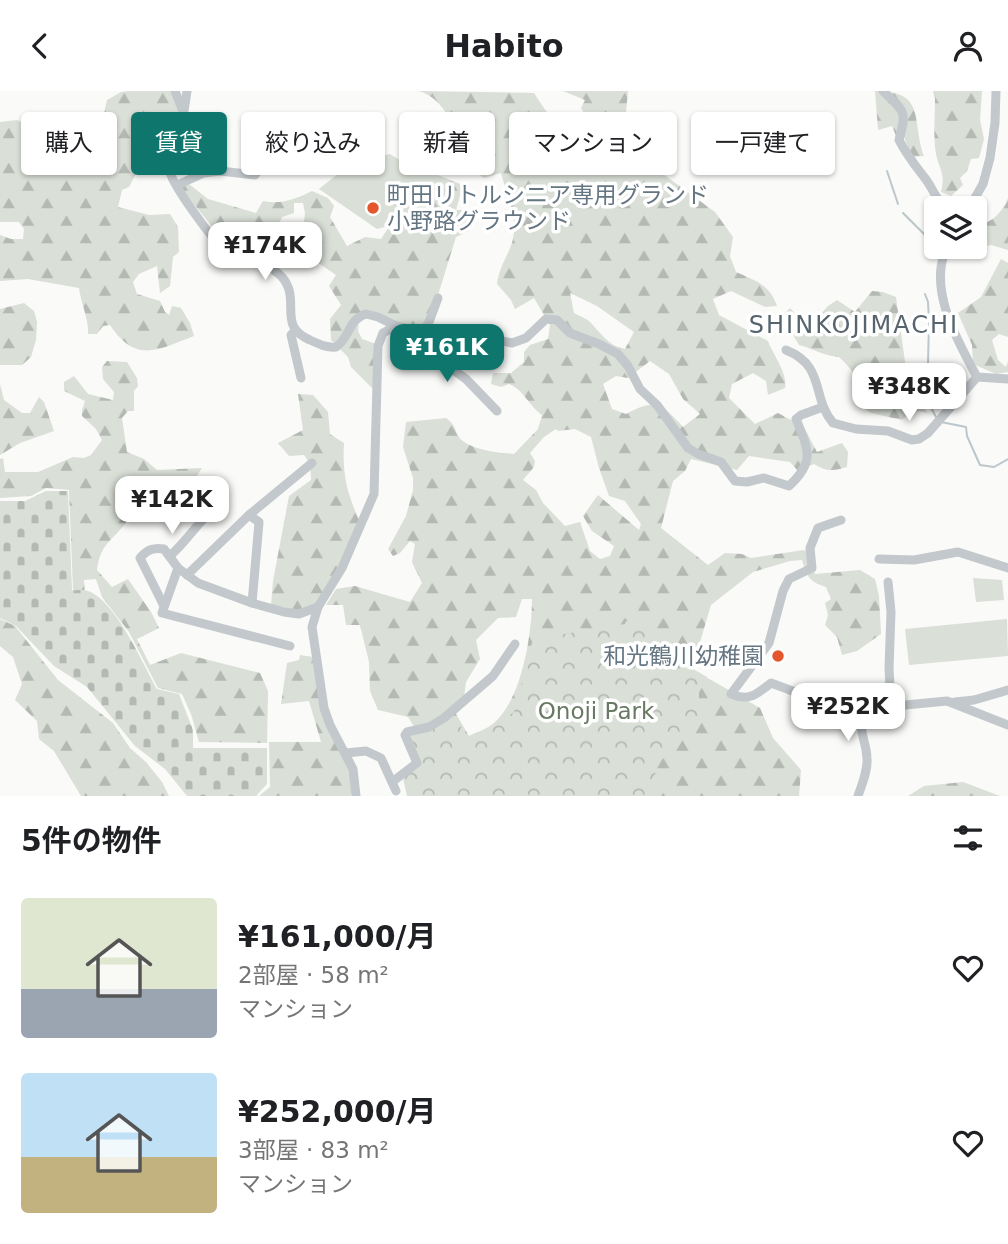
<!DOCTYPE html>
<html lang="ja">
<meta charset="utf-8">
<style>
body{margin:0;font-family:"DejaVu Sans","Noto Sans JP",sans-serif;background:#f6f6f6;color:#202124;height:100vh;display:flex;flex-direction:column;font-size:26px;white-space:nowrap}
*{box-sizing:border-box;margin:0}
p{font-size:23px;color:#757577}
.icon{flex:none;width:38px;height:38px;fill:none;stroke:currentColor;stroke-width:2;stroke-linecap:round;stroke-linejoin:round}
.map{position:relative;height:705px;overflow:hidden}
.drawer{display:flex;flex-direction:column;background:#fff;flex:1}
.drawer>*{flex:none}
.banner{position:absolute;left:21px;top:21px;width:966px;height:63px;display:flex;gap:14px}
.buttons{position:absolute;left:924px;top:105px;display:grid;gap:14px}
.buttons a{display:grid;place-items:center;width:63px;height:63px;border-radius:7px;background:#fff;box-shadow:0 2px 5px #0004;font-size:35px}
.price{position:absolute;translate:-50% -60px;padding:0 16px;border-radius:14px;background:#fff;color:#222;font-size:23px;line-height:46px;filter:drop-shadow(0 2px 4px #0008)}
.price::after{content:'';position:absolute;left:50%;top:42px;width:21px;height:16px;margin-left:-10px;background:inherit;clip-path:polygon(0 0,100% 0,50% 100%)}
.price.selected{background:#0f766e;color:#fff}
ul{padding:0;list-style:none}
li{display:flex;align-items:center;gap:21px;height:175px;padding:0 21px}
li span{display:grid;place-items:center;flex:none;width:196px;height:140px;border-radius:7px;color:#555}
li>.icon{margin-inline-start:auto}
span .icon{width:84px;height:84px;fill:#fffc;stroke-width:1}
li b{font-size:30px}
h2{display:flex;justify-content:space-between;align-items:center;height:84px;padding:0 21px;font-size:30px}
.chip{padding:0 24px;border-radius:7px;background:#fff;box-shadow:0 2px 5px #0004;font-size:24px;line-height:63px}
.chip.selected{background:#0f766e;color:#fff}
header{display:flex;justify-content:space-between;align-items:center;height:91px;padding:0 21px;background:#fff;font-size:32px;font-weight:700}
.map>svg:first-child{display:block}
.green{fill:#dadfd7}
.forest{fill:url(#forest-firs);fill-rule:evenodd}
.cemetery{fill:url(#cemetery-stones)}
.park{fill:url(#park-crowns)}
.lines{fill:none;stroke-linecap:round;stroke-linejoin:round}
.stream{stroke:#bbc7cb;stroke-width:2}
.minor{stroke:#c3c8cc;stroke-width:9}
.poi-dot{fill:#e4572e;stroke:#fff;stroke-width:2.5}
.labels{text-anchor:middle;stroke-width:7;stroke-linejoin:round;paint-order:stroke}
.poi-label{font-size:23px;fill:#657683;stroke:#fff;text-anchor:start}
.park-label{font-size:23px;fill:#687a64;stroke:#fff}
.neighbourhood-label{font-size:24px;letter-spacing:2px;fill:#57646e;stroke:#fff}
</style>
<header><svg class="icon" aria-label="back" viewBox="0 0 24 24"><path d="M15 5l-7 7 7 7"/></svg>Habito<svg class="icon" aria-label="person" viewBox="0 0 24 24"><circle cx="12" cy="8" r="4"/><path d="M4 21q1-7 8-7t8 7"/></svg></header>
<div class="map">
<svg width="1008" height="705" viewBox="0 0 1008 705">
<defs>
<pattern id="forest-firs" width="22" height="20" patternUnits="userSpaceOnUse" patternTransform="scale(1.75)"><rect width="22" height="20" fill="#dadfd7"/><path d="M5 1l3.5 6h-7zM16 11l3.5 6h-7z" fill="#b4b9b4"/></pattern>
<pattern id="cemetery-stones" width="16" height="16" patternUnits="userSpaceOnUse" patternTransform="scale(1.75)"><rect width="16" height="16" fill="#dadfd7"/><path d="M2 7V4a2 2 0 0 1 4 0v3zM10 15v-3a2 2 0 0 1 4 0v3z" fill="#b4b9b4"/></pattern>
<pattern id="park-crowns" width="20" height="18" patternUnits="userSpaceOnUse" patternTransform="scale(1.75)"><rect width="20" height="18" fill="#dadfd7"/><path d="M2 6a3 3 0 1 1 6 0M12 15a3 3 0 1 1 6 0" fill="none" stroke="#b4b9b4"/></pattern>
</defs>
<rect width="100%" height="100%" fill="#fafaf8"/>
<!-- green -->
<g class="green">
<polygon points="390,63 423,84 385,136 377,138 319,98 354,70"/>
<polygon points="973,487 1002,489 1004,509 976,511"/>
<polygon points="1007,528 1008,565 909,574 905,538"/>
</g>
<!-- forest -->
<g class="forest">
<path d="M129 0H180L177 41 168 61 142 71 129 96 122 99 118 116 149 124 170 123 178 136 179 161 173 166 170 195 160 202 157 175 139 183 133 191 137 203 160 210 165 221 169 224 172 215 181 217 190 232 194 245C157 259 136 273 110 234L103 235 97 243H88C89 228 81 213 79 197L28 188 0 190V144L11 148H23L24 138 19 131H0V31L17 29 33 37 52 42 80 59C98 48 103 28 107 9L121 1Z"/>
<path d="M419 0 534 2C551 29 555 32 584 42L582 65 612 80 663 83 715 121 733 146 730 165 736 181C756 190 769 193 777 215L765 216 731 200 713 208 719 224 768 250C773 264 788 282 785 297L768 304 766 290 753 282 732 293 729 307 755 333 778 322 804 336 817 361 842 352 848 361 847 376C833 380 827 381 814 373L798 380 790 371 749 365 737 379 691 368 685 380 673 390 661 437 708 474 725 462 742 463 751 467 804 459 810 464 815 483 860 479 875 488 879 505 881 543 857 560 842 564 837 546 825 534 828 524 825 512 831 508 826 496C810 491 807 486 802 469L790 470 753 481 711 514 692 578 760 617 773 647 801 679 799 705H555L503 657 420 645 408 626 378 619 370 600 369 571 360 534H346L343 514H326L336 498 355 495 410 511 422 492 412 471 415 453 410 450 400 462 393 465 388 458 406 425 413 399V387L403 356 406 331 446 327C457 336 453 336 459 346 468 359 500 362 514 363L538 338 542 324C529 315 524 299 509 293L501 296 491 293 493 282H511L524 271V261L530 254 548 248 550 234 534 207 515 218 511 209 497 193C499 177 507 166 512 152 519 126 507 106 501 82L484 87C455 66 459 13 419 0ZM570 202 597 215 634 241 625 258C607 254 601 242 589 230 585 227 578 224 574 222ZM650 270 669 283 683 308 700 323 683 336C661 312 656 307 626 323L612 318 603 293 616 285 628 287ZM556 338 558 340 575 338 591 346 599 377 609 405 625 410 641 433 639 439 598 404 583 425 592 440 614 455 610 465 600 468 590 460 580 431 565 435 543 412 536 399 523 389 534 376 535 370 530 362 544 346ZM522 508H532C532 543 522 608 494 632 487 638 477 641 469 645L456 623 463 614 466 591 480 568 476 549 498 527 516 526Z"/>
<polygon points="563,0 628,0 626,21 610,29 602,21 587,27 581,17 585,9"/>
<path d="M875 0C927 0 911 29 924 65L911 66 903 43 896 45 892 35 878 39Z"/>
<path d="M933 0H982L980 29 984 48 979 67 971 68 967 80 960 87 963 94 951 105 941 101C946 83 939 78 936 63 933 45 935 25 935 7Z"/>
<path d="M417 81H430L463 94 456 119H466L469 140 456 146 435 214 421 243 365 225 359 231 358 240 362 248 376 253V301L351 276 348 266 331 249 330 228 341 214 329 195 336 184 301 160 305 122 303 112H294V122L282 126 273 146 247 163 241 175 214 166V138L181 97 189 93 208 108 256 122 263 110C280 114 296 108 312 100L328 107 334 115 330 126 347 155 365 146 381 148 414 96 412 87Z"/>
<path d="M1008 107V159L991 154 963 160V156H975V137C992 130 1001 124 1008 107Z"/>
<polygon points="1001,168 1008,172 1008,246 999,243 992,249 998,269 1006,276 1008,270 1008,281 996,283 973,273 972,254 958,222 981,206"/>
<path d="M872 200 883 201 896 206 906 278 927 322C916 318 910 321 902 329L871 322 864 317C863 294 855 281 839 266 824 265 814 258 799 254L782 225 790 217 807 235 811 234 828 215 837 209 855 221Z"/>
<polygon points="24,212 34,220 37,231 36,249 31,266 22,274 0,274 0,218"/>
<path d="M107 270 127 271 137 287 138 295 134 300V320H128L122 327 127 361 144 368 157 379 202 377 190 396 177 409 142 396C132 409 136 416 129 427 115 449 100 451 97 479L112 496 128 488 151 521 159 537 137 548 150 574 181 562 260 582 268 600 267 652 199 651 191 623 182 603 158 597 129 541 102 506 96 488 84 489 85 508H78L73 498 69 399 46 397 31 405 0 407V368L3 367 5 381H38L73 366 84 367 91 364 102 349 96 338 82 325V319L85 310 64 300V291L74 285 88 303 113 309 114 301 103 288 102 276Z"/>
<polygon points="0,293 4,309 22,322 30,322 39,306 44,311 54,340 20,352 0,364"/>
<path d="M298 303 313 304 328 321 330 343 344 352C342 382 347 403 360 431L337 478 318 512 300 520 271 514 273 490 289 405 311 389 310 373 304 364 289 365 278 352 303 339Z"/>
<polygon points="0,528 15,535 58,589 113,632 130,657 146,671 162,691 169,705 81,705 54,660 39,648 37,630 15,609 22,593 13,566 0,555"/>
<polygon points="300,564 313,566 319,610 351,677 351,705 259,705 270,696 269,651 321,651 309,610 281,613 287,572 299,569"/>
<polygon points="963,691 1000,705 908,705 924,695"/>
</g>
<!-- cemetery -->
<path class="cemetery" d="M46 400H68L72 499C76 500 84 498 88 500 116 510 143 573 157 598L179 603 193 639V657H267V693L256 705H187L165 678 135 655 87 596 54 575 16 535 0 527V410H25Z"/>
<!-- park -->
<polygon class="park" points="628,523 640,538 665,562 707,586 699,598 699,631 670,653 658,669 651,705 407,705 403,687 421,673 408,645 430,640 454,626 471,651 514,621 533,548 625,533"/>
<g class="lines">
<!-- stream -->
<g class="stream">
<polyline points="887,80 898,113"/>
<polyline points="903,122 924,143 928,143 930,155 933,157"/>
<polyline points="925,203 928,211 929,230 928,272 922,300 936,326"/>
<polyline points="941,331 966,336 967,345 980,374 994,376 1008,368"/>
</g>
<!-- minor -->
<g class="minor">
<polyline points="175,0 183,20"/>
<path d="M187 0C185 14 183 28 180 42 176 56 167 70 171 84 176 98 213 150 224 158 242 171 266 169 282 186 302 209 276 235 310 249 319 253 326 257 336 256 350 247 348 228 366 223L378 226 396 235 409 238 424 246 429 256 445 273 466 288 497 320"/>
<path d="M883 0C905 21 907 20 899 49 906 63 914 73 924 86 934 98 934 108 948 117"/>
<polyline points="177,94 204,82 220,80 255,84 280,52 288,46 304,51"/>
<polyline points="969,117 983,93 990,67 995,32 996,0"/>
<path d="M947 156C927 197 957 249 977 286L1008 288"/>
<polyline points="295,240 291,244 301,287"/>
<polyline points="421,244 429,231 438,207"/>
<path d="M424 246 455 240 512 252 526 247 546 228 557 229 570 242 599 253 618 263 628 275 640 298 657 314 688 357 698 363 721 371 735 390 747 391 764 387 789 395C816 370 808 358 796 328L801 324 823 316"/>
<path d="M786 259C826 275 811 306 833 332L856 338 888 340 912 349 919 348 928 342 977 286"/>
<polyline points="249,424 259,431 252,512"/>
<path d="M841 429 818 437 810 457 812 477 789 488 783 500 769 552 731 603C749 611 757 603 771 592L822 611 840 614 874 617 947 610 1008 634"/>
<path d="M170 465C189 448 199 429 219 413"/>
<polyline points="879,468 914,469 958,461 1008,477"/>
<polyline points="178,477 162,522 290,555"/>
<polyline points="187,484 249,424 312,372"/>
<polyline points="888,491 891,521 889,577 891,615"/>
<path d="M164 515 140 467C147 459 153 456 164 458L178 477 198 492 252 512 284 521 299 523 318 516"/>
<polyline points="955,611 974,609 1008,599"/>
<polyline points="346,662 366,660 381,667 396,700"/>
<polyline points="392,691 417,672 405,644 407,641 429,636 444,627 493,585 515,553"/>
<polyline points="356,705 353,678 330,634 324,617 312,536 318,516 342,477 374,403 378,255 383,242 396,235"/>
<path d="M858 705C862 693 868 680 867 667 866 642 852 640 874 617"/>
</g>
</g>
<!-- markers -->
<g class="poi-dot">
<circle cx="373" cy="117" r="7"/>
<circle cx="778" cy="565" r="7"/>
</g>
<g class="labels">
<!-- poi labels -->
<g class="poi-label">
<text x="387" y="112">町田リトルシニア専用グランド<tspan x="387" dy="26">小野路グラウンド</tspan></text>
<text x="764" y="573" text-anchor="end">和光鶴川幼稚園</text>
</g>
<!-- park labels -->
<g class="park-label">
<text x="596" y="628">Onoji Park</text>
</g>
<!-- neighbourhood labels -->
<g class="neighbourhood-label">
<text x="854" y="242">SHINKOJIMACHI</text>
</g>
</g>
</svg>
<div class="buttons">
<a><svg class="icon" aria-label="layers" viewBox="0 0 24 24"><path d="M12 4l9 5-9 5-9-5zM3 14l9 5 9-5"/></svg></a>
</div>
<b class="price" style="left:265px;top:191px">¥174K</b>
<b class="price selected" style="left:447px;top:293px">¥161K</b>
<b class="price" style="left:909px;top:332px">¥348K</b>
<b class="price" style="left:172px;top:445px">¥142K</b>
<b class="price" style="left:848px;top:652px">¥252K</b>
<div class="banner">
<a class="chip">購入</a>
<a class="chip selected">賃貸</a>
<a class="chip">絞り込み</a>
<a class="chip">新着</a>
<a class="chip">マンション</a>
<a class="chip">一戸建て</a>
</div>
</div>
<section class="drawer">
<h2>5件の物件<svg class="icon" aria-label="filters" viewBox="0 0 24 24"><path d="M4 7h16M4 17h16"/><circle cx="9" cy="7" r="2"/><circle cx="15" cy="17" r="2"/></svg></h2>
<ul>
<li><span style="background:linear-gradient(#dfe7d0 65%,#9aa5b1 0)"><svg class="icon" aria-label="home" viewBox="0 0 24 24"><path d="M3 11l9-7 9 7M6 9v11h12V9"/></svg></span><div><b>¥161,000/月</b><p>2部屋 · 58 m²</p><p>マンション</p></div><svg class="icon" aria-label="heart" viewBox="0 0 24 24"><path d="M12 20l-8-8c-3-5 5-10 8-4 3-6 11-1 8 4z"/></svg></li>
<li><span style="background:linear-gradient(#bfe0f5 60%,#c2b280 0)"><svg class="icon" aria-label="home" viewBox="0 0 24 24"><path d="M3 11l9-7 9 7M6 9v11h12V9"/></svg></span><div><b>¥252,000/月</b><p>3部屋 · 83 m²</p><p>マンション</p></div><svg class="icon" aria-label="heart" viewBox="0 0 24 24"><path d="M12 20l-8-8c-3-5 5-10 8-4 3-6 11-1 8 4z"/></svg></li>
</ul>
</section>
